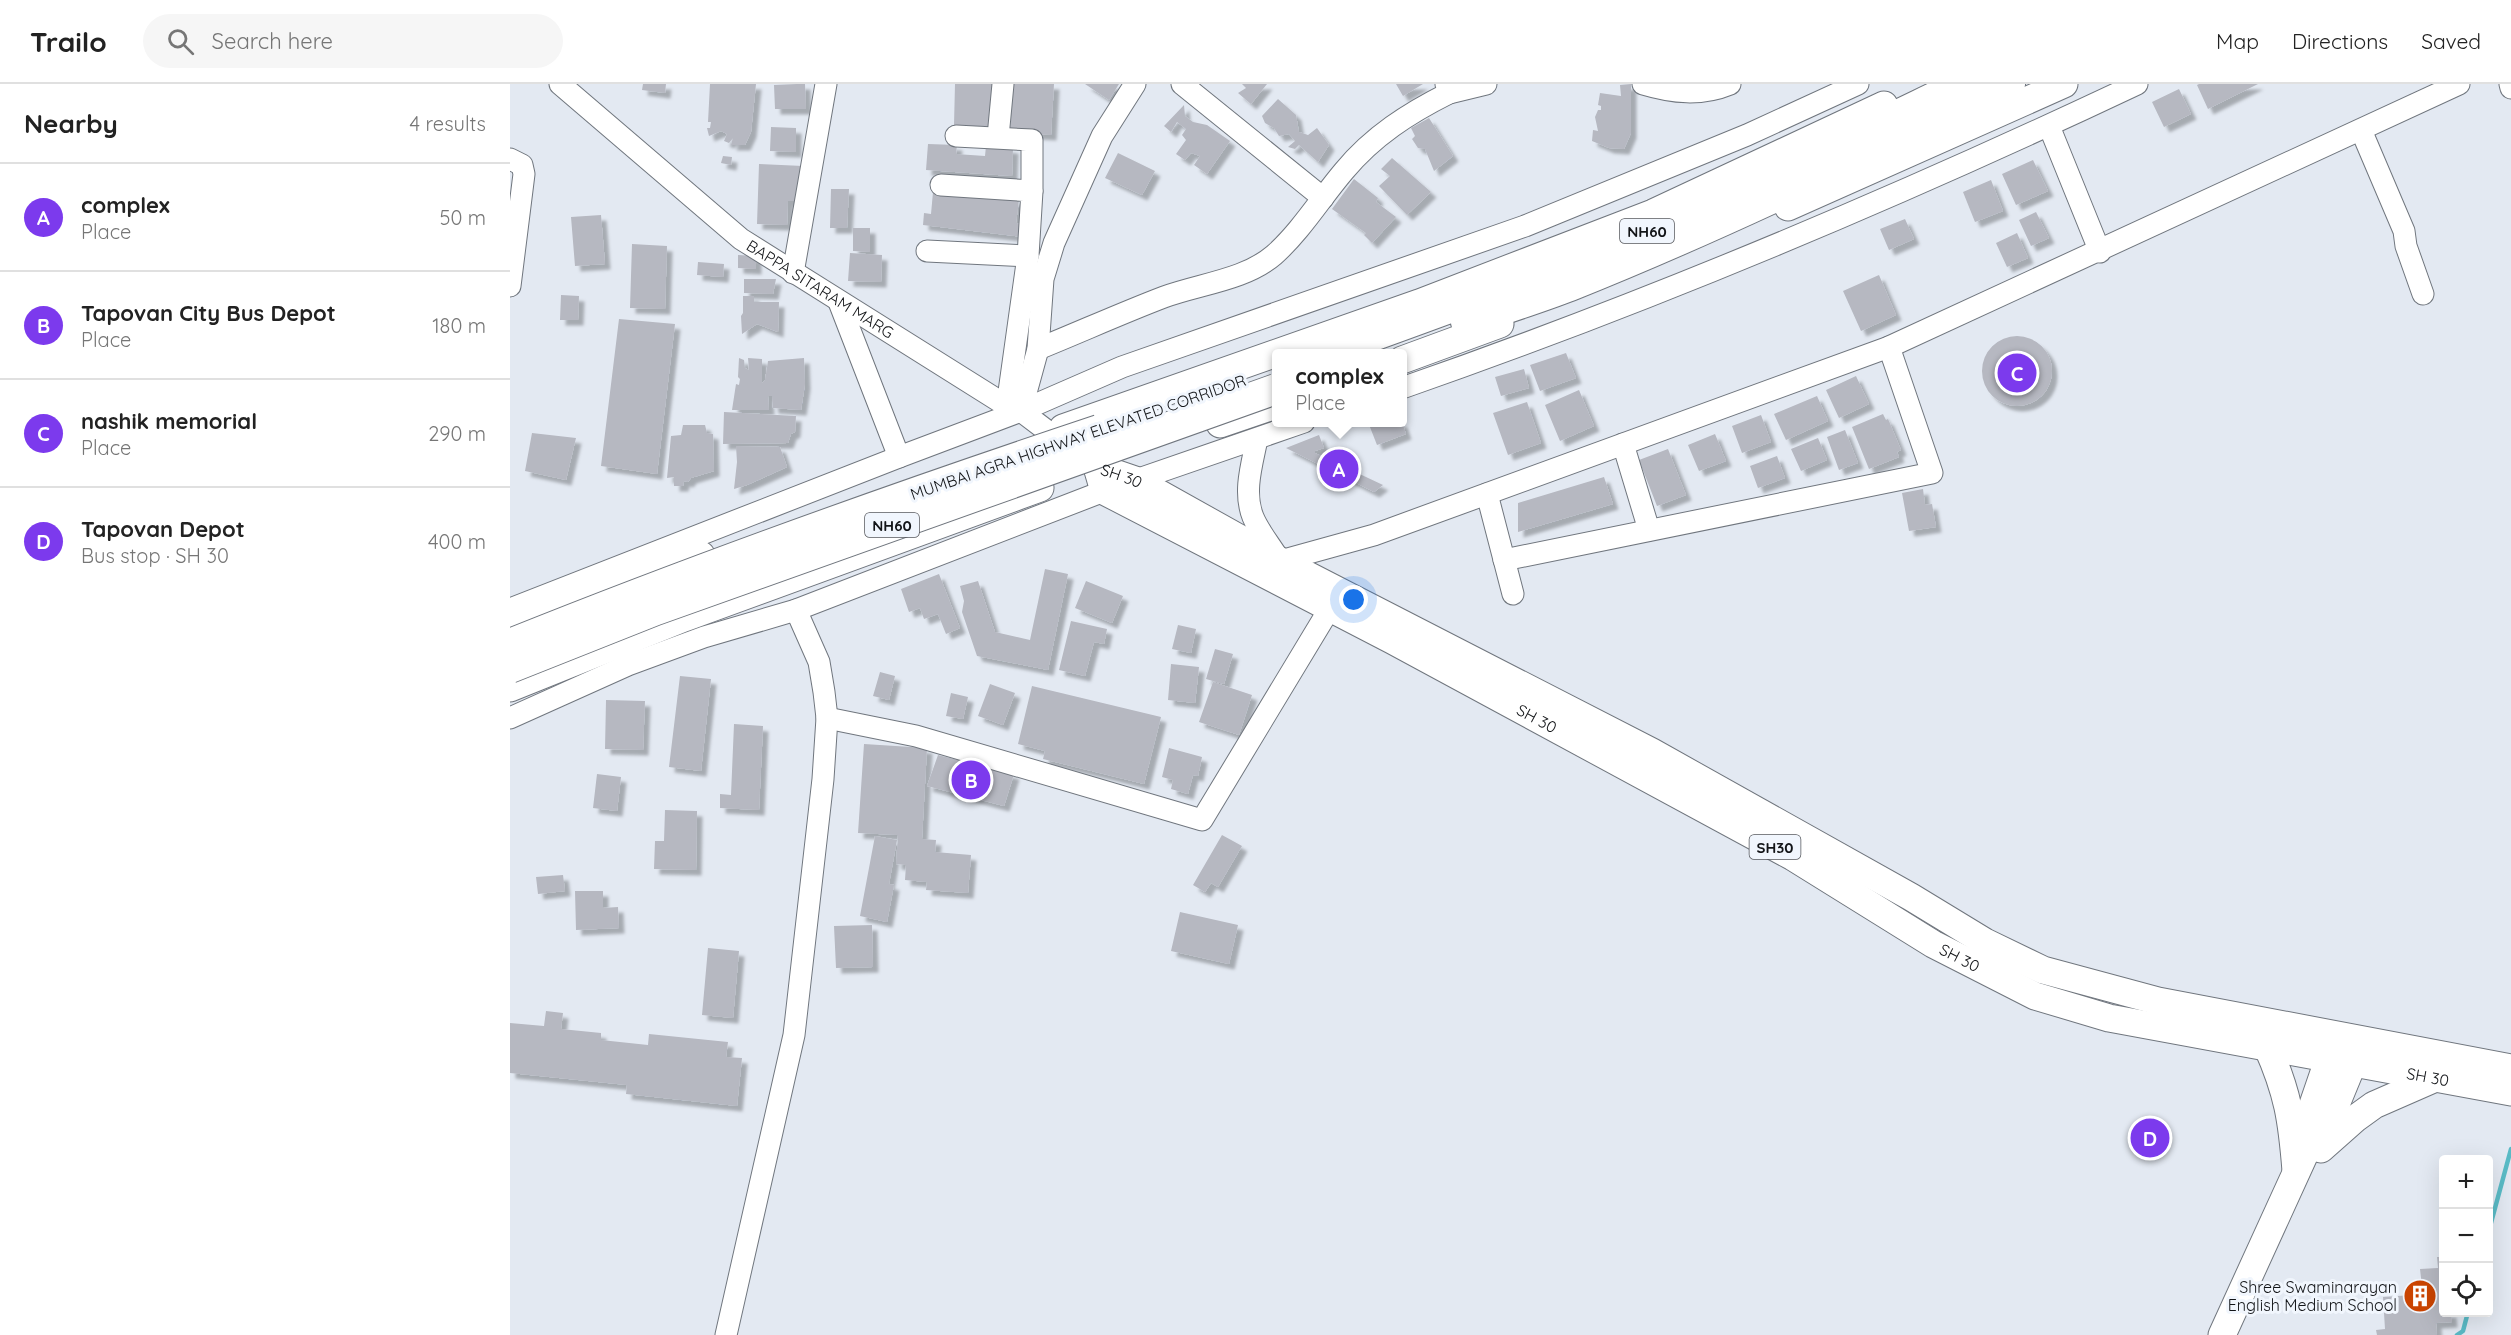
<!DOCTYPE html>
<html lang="en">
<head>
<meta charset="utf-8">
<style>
  body { margin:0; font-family:Quicksand,sans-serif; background:#f6f6f6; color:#222 }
  .controls { position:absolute; right:18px; bottom:18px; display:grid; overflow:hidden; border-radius:6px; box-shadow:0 6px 24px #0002 }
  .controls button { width:54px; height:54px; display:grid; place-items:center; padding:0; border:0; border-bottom:2px solid #e0e0e0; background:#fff; color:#222; font:30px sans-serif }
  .you { position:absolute; left:844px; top:516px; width:21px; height:21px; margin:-15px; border:4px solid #fff; border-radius:50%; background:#1a73e8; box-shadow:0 0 0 9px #1a73e833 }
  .badge { display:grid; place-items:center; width:39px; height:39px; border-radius:50%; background:#7c3aed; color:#fff; font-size:20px; font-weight:700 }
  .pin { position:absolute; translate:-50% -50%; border:3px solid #fff; box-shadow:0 2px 6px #0006 }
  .popup { position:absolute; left:762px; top:265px; width:135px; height:78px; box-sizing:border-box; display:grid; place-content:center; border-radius:6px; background:#fff; filter:drop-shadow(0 2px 4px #0005); font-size:20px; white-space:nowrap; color:#767676 }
  .popup b { font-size:22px; color:#222 }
  .popup::after { content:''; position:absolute; left:50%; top:100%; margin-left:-12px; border:12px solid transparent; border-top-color:#fff }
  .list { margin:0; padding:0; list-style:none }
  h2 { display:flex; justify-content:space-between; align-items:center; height:78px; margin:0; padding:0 24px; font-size:26px }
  h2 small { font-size:20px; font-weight:400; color:#767676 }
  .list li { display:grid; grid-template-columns:39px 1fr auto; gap:18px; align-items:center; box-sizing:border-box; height:108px; padding:0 24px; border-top:2px solid #e0e0e0 }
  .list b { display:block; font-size:22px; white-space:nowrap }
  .list p { margin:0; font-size:20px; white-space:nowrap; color:#767676 }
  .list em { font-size:20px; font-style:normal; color:#767676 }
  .icon { flex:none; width:33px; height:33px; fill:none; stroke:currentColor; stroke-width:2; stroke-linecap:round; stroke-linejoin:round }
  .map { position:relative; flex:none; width:2001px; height:1251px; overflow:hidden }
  header { display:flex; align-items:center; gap:36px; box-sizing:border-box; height:84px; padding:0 30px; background:#fff; border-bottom:2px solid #e0e0e0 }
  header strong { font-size:28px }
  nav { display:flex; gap:33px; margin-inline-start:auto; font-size:21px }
  .search { width:420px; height:54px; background:#f6f6f6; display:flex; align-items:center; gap:15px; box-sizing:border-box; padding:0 21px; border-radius:33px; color:#767676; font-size:22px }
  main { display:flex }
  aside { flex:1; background:#fff }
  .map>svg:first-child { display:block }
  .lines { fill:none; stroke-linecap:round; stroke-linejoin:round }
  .stream { stroke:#5abbc6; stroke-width:4.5 }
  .building { fill:#b6b8c1; filter:url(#shadow) }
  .minor-casing { stroke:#70767e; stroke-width:23 }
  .major-casing { stroke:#70767e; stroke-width:29 }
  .highway-casing { stroke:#70767e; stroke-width:32 }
  .minor { stroke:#fff; stroke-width:21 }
  .major { stroke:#fff; stroke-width:27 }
  .highway { stroke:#fff; stroke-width:30 }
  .highway-bridge-casing { stroke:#70767e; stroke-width:32; stroke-linecap:butt }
  .highway-bridge { stroke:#fff; stroke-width:30 }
  .labels { text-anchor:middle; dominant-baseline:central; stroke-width:6; stroke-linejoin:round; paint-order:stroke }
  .shield { fill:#f1f6fd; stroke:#56585d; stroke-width:1.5 }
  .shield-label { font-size:15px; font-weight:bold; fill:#131518 }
  .street-label { font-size:16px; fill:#131518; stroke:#f1f6fd }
  .poi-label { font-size:16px; fill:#131518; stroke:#f1f6fd; text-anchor:end }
</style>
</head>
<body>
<header>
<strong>Trailo</strong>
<div class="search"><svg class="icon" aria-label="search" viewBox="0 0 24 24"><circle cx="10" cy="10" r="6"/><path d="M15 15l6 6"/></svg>Search here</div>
<nav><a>Map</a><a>Directions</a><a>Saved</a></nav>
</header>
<main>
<aside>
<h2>Nearby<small>4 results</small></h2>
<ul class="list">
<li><span class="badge">A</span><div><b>complex</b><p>Place</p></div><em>50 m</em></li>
<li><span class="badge">B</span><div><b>Tapovan City Bus Depot</b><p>Place</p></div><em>180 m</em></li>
<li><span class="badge">C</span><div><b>nashik memorial</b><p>Place</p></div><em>290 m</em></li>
<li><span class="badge">D</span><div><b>Tapovan Depot</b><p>Bus stop · SH 30</p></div><em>400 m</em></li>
</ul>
</aside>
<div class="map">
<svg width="2001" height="1251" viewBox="0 0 2001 1251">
  <defs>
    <filter id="shadow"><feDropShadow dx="5.5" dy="5.5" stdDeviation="1.5" flood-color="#0004"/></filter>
  </defs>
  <rect width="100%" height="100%" fill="#e3e9f2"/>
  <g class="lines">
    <!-- stream -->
    <path class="stream" d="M1978 1150 2001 1065
      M1947 1251 1953 1247 1958 1228"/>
  </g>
  <!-- building -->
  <path class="building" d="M133 0H156L155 9 132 6Z
    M200 0H246L241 48 235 61H221L223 54 219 59 214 57 217 50 211 47 199 52 197 44H200L201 38H198Z
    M287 0H295L296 25H265L264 1Z
    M445 0H487L485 43 444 41Z
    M503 0H544L541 51 525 50V46L500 44Z
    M575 0H609L599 16Z
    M732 0H757L741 20 728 9 736 4Z
    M886 0H913L893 12Z
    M1121 0V49L1114 65 1099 64 1082 57 1083 46 1088 47 1085 33 1088 26H1091V22L1088 21 1090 9 1111 12 1110 1Z
    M1689 0H1748L1698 25 1687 1Z
    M1669 5 1681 30 1654 43 1642 18Z
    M768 15 786 31 789 48 798 51 807 44 819 61 808 78 789 61 785 65 778 63 785 57 779 50 769 52 764 44 755 39 752 32Z
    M674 21 675 32 683 38 697 41 720 57 697 90 684 81 690 72 681 69 675 76 666 70 676 56 672 51 676 45 667 38 661 48 654 42Z
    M919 34 943 72 924 87 915 65 908 64 902 55 905 52 901 44Z
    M261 43 286 44V68L260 67Z
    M418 60 447 61 446 70 475 72 476 62 503 64 502 92 416 86Z
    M608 69 645 87 632 111 595 94Z
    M213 72 222 73 221 81 211 79Z
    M882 74 921 108 897 131 869 102 880 92 871 85Z
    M1523 76 1538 107 1506 121 1492 90Z
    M249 80 293 82 291 117H278L277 141 247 140Z
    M844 95 868 114 866 118 886 133 862 159 854 151 856 149 822 125Z
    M1481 96 1493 127 1465 138 1453 108Z
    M321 105H339L337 144H320Z
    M423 108 509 116 506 139 515 140 514 153 413 141 414 129 421 130Z
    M1526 128 1539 154 1521 162 1509 136Z
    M91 131 95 180 65 182 61 133Z
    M1395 135 1404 155 1379 166 1370 145Z
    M343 144H360V168L343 167Z
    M1507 149 1518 174 1497 183 1486 159Z
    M122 160 157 162 155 225 120 224Z
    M340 169 372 171 371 198 338 197Z
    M228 171 246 172V185L228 184Z
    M188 178 214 180 213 193 187 191Z
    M1369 191 1386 231 1351 247 1333 207Z
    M234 195H266L263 210 234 209Z
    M51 211 69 212 68 236H50Z
    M233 212H244V218H269L268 248 247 240 232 250 231 232 233 229Z
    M109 235 165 240 147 390 91 382Z
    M1472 287a35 35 0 1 1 70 0a35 35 0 1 1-70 0Z
    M1056 269 1066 294 1030 307 1020 281Z
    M229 274 234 276 235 284 239 286 238 274 252 275V299L255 296 258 277 294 274 295 300 291 326 263 324 262 312H258L259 326H222L226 300 229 301 230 295 228 293Z
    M1014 285 1019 304 991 312 985 293Z
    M1346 292 1359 320 1329 334 1316 306Z
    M1069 306 1084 342 1050 357 1035 321Z
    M1307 312 1318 337 1276 356 1264 330Z
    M1017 318 1031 359 998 371 983 329Z
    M214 328 286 332 285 348 281 350 278 359 213 360Z
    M1373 330 1376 336 1378 335 1391 366 1387 368 1389 373 1359 385 1342 343Z
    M1251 331 1261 358 1232 369 1222 342Z
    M858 338H892L896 350 867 361Z
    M173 341H195L197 349 203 350 204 387 181 394 178 398 174 397 173 402H164V393L157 394 161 352 171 351Z
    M1335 346 1348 379 1329 386 1317 353Z
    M22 349 66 354 56 396 15 387Z
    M1205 350 1216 377 1189 387 1178 361Z
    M809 351 814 364 805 367V369L873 401 864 408 776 364Z
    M1308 354 1317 376 1291 387 1281 365Z
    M226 362 270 363 277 383 237 401 224 405 227 378Z
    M1158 365 1176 411 1147 422 1129 376Z
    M1267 372 1275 394 1248 404 1240 382Z
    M1094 393 1103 420 1008 448V419Z
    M1413 405 1415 421 1422 420 1426 443 1399 447 1392 409Z
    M535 485 558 490 538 586 467 572 452 528 454 517 450 502 468 497 485 548 520 556Z
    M429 490 450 544 436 550 428 530 414 535 410 524 399 528 391 505Z
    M576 497 613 512 602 539 565 524Z
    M561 537 597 545 594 560 584 558 575 592 549 586Z
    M668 541 686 545 681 569 662 565Z
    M705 565 723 570 714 600 696 595Z
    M661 580 689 583 685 619 658 616Z
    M370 588 385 592 379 616 363 612Z
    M170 592 201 595 191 687 159 683Z
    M703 598 742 611 729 651 689 638Z
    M480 600 505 609 493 641 468 632Z
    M522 602 651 633 634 700 533 675 535 667 508 660Z
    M441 609 458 613 453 635 436 632Z
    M96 616 135 617 133 666 95 665Z
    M224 640 253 642 249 726 210 724V710L221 711Z
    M354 660 417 664 412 755 426 756 425 768 461 771 458 809 416 806 417 798 395 796 396 781 386 780 388 751 348 749Z
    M659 664 692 673 688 692 683 691 678 710 661 705 663 696 652 693Z
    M428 671 504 690 494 722 417 702Z
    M87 690 111 693 107 727 83 724Z
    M155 726 187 727 186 786 144 785 145 757H154Z
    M712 751 732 762 708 803 701 799 695 808 683 801Z
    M365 752 387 756 379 800 384 801 377 838 350 832Z
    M53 791 55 807 28 810 26 793Z
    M65 807H93V824L108 823 109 844 66 846Z
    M670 828 728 841 719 880 661 867Z
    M362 841 363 883 326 884 324 842Z
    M198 864 229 867 223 934 192 931Z
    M36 927 53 929 51 945 91 949V956L138 961 139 950 218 958 216 973 232 974 227 1022 116 1010 117 1001 0 989V939L34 942Z
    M1927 1173H1934V1228H1941L1942 1238 1926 1239 1927 1251H1867L1866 1246 1875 1245 1873 1213 1902 1211 1901 1203H1912L1910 1185 1928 1184Z"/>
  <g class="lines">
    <defs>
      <g id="minor">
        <path id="s1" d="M50 0 231 155 497 322 511 327 561 365"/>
        <path d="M672 0 813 114"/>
        <path d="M936 0 939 9 976 0"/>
        <path d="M1133 0C1163 9 1191 12 1220 0"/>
        <path d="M2000 0 2001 4"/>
        <path d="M1539 42 1590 168"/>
        <path d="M1851 46 1894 147 1896 162 1913 210"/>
        <path d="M446 52 522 56V107"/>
        <path d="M488 53 493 0"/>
        <path d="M0 75 12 81 14 90 0 202"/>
        <path d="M431 101 522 107 518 172 497 322"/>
        <path d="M417 167 518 172"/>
        <path d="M283 189 316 0"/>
        <path d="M329 218 389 373"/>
        <path d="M528 265C570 248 612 229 654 213 689 200 735 196 764 171 791 147 811 114 834 87 863 52 899 29 939 9"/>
        <path d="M892 304C1142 217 1388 113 1627 0"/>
        <path d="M511 327 528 265 533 195 544 159 592 52 625 0"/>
        <path d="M747 355C742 380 733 408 743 433 749 448 762 463 770 477"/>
        <path d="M1113 360 1139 446"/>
        <path d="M977 410 1003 510"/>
        <path d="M994 476 1422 389 1379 263"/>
        <path d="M770 477 864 451 1379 263 1949 0"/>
        <path d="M0 525 389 373 511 327 612 283 1015 142 1237 51 1348 0"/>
        <path d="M0 634 118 581 194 553 286 526 594 407 794 338"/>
        <path d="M317 634 406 652 692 736 820 524"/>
        <path d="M216 1251 284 951 313 695 317 634 314 608 309 578 286 526"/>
      </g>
      <g id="major">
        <path d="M1278 123 1554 0"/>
        <path d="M892 276 990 240"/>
        <path d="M710 340 766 321"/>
        <path d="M553 344 909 219 1143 129 1374 21"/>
        <path id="s2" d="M587 383 594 407 882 556 1283 773 1423 860 1525 912 1599 934 2001 1008"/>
        <path id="s3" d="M587 383 625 396 770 477 1142 668 1401 813 1475 858 1533 886 1648 917 2001 984"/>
        <path d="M0 543 57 518 191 471"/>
        <path d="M0 604 174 534 530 404"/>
        <path d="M1757 962C1778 1009 1782 1036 1786 1087"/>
        <path d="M1797 1065 1795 1044 1819 974 1832 962"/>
        <path d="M1811 1065 1846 1034 1864 1021 1928 993"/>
        <path d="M1712 1251 1797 1065 1813 1052 1843 979V960"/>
      </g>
      <path id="highway" d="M956 238C991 226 1026 215 1060 202 1210 142 1355 71 1500 0
        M813 270C924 230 1035 190 1144 144 1248 99 1350 49 1452 0"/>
    </defs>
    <!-- minor casing -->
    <use href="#minor" class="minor-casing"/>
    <!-- major casing -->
    <use href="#major" class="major-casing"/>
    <!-- highway casing -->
    <use href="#highway" class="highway-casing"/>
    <!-- minor -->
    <use href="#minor" class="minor"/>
    <!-- major -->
    <use href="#major" class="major"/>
    <!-- highway -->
    <use href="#highway" class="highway"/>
    <defs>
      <path id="highway-bridge" d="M0 560C194 482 391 412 589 346
        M0 584 146 526 766 305"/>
    </defs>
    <!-- highway-bridge casing -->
    <use href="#highway-bridge" class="highway-bridge-casing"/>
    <!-- highway-bridge -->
    <use href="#highway-bridge" class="highway-bridge"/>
  </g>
  <!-- icons -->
  <defs>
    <symbol id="building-disc" viewBox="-11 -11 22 22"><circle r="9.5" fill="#ca4401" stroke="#f1f6fd"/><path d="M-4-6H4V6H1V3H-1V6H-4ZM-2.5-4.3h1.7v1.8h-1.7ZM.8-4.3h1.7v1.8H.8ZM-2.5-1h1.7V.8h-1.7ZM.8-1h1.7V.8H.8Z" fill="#fff"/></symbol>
  </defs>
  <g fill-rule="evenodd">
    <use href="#building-disc" x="1891" y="1193" width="38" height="38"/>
  </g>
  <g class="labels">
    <!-- shield labels -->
    <g class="shield">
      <rect x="1110" y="135" width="54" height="24" rx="4.5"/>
      <rect x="355" y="429" width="54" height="24" rx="4.5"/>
      <rect x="1239.5" y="751" width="51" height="24" rx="4.5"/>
    </g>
    <g class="shield-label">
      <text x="1137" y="147">NH60</text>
      <text x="382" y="441">NH60</text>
      <text x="1265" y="763">SH30</text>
    </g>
    <!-- street labels -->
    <g class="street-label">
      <text stroke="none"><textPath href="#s1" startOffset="332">BAPPA SITARAM MARG</textPath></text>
      <text transform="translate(568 353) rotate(-19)">MUMBAI AGRA HIGHWAY ELEVATED CORRIDOR</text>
      <text stroke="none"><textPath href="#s3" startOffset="26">SH 30</textPath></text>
      <text stroke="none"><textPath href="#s2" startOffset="514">SH 30</textPath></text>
      <text stroke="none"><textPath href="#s2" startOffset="1000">SH 30</textPath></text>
      <text stroke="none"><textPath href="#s2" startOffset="1486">SH 30</textPath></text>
    </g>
    <!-- poi labels -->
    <g class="poi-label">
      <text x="1887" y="1203">Shree Swaminarayan<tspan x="1887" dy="18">English Medium School</tspan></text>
    </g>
  </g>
</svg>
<div class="controls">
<button>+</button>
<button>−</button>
<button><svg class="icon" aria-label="locate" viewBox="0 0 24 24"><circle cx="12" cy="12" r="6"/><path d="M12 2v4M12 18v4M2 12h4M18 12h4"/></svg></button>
</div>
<div class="you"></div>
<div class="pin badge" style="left:829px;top:385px">A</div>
<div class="popup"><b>complex</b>Place</div>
<div class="pin badge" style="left:461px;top:696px">B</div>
<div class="pin badge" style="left:1507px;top:289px">C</div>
<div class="pin badge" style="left:1640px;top:1054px">D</div>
</div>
</main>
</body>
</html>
